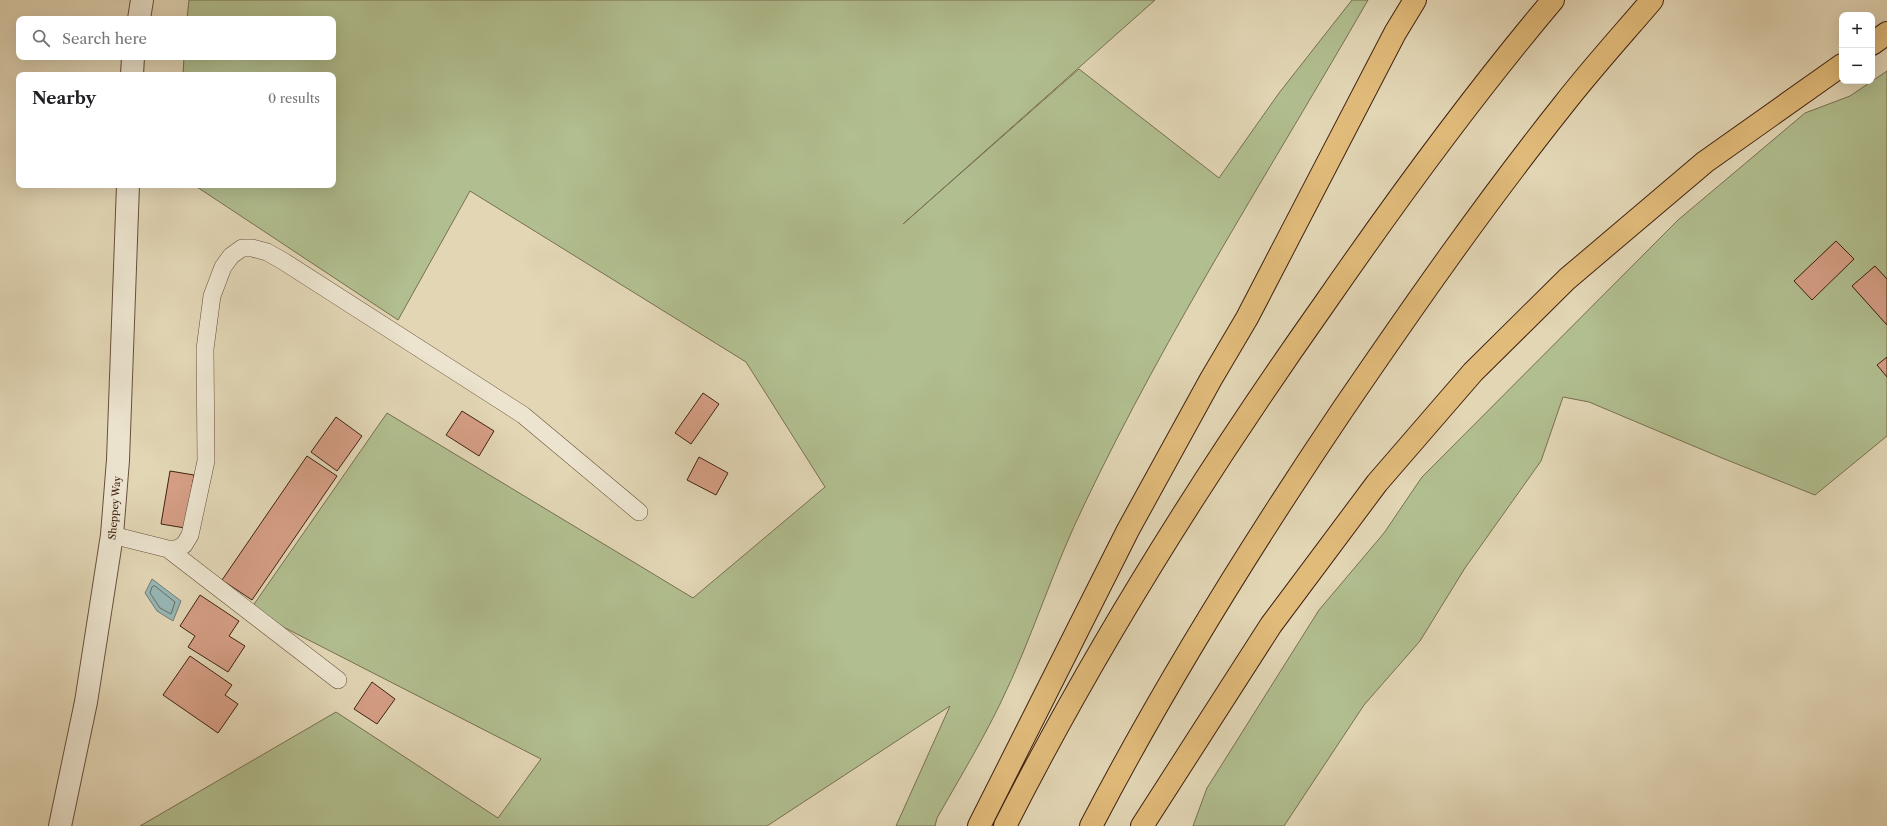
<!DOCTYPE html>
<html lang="en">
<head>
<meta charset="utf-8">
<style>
  body { margin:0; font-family:"Libre Caslon Text",serif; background:#f6f6f6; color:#202124 }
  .controls { position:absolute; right:12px; top:12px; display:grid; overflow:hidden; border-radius:8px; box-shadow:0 4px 16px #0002 }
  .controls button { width:36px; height:36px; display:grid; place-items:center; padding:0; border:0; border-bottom:1px solid #e0e0e0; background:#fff; color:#202124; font:20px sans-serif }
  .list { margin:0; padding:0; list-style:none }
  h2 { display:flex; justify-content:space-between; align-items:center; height:52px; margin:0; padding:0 16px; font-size:17px }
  h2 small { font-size:13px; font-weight:400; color:#757577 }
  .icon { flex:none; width:22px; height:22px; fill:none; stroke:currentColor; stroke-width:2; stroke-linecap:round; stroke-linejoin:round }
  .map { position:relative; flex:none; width:1887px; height:826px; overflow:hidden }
  .search { position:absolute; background:#fff; box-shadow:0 4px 16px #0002; left:16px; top:16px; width:320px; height:44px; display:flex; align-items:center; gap:10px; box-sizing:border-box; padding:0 14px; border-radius:8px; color:#757577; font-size:15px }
  .panel { position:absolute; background:#fff; box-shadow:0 4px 16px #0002; left:16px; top:72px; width:320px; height:116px; border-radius:8px }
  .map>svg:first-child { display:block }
  .green { fill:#b1be8f; stroke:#787050; fill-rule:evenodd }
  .water { fill:#97b7b6; stroke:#747b74 }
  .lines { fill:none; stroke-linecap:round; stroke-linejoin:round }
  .shore { stroke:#6c6c64; stroke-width:1 }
  .building { fill:#d59e85; stroke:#402211 }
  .service-casing { stroke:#684f3a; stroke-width:18 }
  .tertiary-casing { stroke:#684f3a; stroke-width:24 }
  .trunk-casing { stroke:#402211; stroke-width:24 }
  .service { stroke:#ece4cf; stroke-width:17 }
  .tertiary { stroke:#ece4cf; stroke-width:22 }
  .trunk { stroke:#e1bb7a; stroke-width:22 }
  .labels { text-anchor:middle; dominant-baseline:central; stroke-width:4; stroke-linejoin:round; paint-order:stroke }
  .street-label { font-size:10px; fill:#402211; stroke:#ece4cf }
</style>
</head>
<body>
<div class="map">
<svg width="1887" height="826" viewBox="0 0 1887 826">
  <rect width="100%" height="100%" fill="#e2d6b5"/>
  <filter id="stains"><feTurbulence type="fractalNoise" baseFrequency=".005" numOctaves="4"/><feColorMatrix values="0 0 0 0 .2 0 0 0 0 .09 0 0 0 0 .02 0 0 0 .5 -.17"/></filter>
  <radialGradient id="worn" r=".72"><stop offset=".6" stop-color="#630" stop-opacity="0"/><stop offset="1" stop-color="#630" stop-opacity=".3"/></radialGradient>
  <!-- green -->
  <path class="green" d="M189 0H1155L903 224 1079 69 1219 178 1279 93 1352 0H1368C1272 167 1168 329 1085 503 1053 568 1032 639 1000 704 981 743 958 781 937 818L935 826H896L950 706 767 826H140L336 712 498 818 541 759 250 610 387 413 693 598 825 487 746 362 470 191 398 320 194 185H333V75H183L184 57H333V19H187Z
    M1887 71V279L1875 266 1852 286 1887 325V436L1815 495 1722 458 1589 402 1563 397 1541 461 1465 568 1420 641 1364 705 1284 826H1193L1207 788 1319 610 1384 533 1422 477 1678 220 1805 113 1850 96ZM1836 241 1854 259 1812 299 1794 281Z"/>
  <!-- water -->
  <path class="water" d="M152 579 181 601 173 621 157 611 145 593Z"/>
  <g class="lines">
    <!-- shore -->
    <path class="shore" d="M155 586 175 602 171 614 160 608 150 593 152 587Z"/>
  </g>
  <!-- building -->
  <path class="building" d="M1836 241 1854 259 1812 300 1794 281Z
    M1875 266 1887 279V325L1852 286Z
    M1887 357V377L1877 365Z
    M703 393 719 404 691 444 675 433Z
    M462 411 494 431 479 456 446 435Z
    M336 417 362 436 337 471 311 452Z
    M307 456 337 476 252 600 222 580Z
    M699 457 728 473 716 495 687 480Z
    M170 471 194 475 185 528 161 524Z
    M200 595 239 621 229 636 245 646 228 672 188 647 195 636 180 626Z
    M190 656 232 685 225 695 238 704 218 733 163 695Z
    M372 682 395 699 377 724 354 709Z"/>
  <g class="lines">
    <defs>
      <path id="service" d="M112 535 168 549H176L184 545 190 535 206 461 205 349 212 296 223 267 231 256 242 248H252L267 252 283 261 523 415 639 512
        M168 549 338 680"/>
      <g id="tertiary">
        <path d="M139 19 142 0"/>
        <path d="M132 75 133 57"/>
        <path id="s1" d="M60 826 86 702 112 535 118 460 128 185"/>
      </g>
      <path id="trunk" d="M1872 44 1887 33
        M979 826 1128 530 1211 379 1247 318 1395 33 1415 0
        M1005 826C1097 644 1207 470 1325 303 1397 199 1471 97 1553 0
        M1091 826C1166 682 1252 544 1343 409 1414 305 1486 202 1564 104 1592 68 1623 34 1652 0
        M1142 826 1271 625 1377 483 1473 372 1567 279 1705 162 1842 65"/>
    </defs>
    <!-- service casing -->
    <use href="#service" class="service-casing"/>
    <!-- tertiary casing -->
    <use href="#tertiary" class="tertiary-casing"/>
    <!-- trunk casing -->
    <use href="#trunk" class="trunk-casing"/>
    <!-- service -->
    <use href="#service" class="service"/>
    <!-- tertiary -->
    <use href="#tertiary" class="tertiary"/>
    <!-- trunk -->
    <use href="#trunk" class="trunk"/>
  </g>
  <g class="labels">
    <!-- street labels -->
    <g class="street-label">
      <text stroke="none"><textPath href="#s1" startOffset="323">Sheppey Way</textPath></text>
    </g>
  </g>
  <rect width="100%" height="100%" filter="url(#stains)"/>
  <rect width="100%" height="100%" fill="url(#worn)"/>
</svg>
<div class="controls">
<button>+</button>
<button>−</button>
</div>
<div class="search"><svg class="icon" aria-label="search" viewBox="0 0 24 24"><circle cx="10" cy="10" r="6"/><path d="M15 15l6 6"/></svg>Search here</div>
<section class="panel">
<h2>Nearby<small>0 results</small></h2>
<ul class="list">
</ul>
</section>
</div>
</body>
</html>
